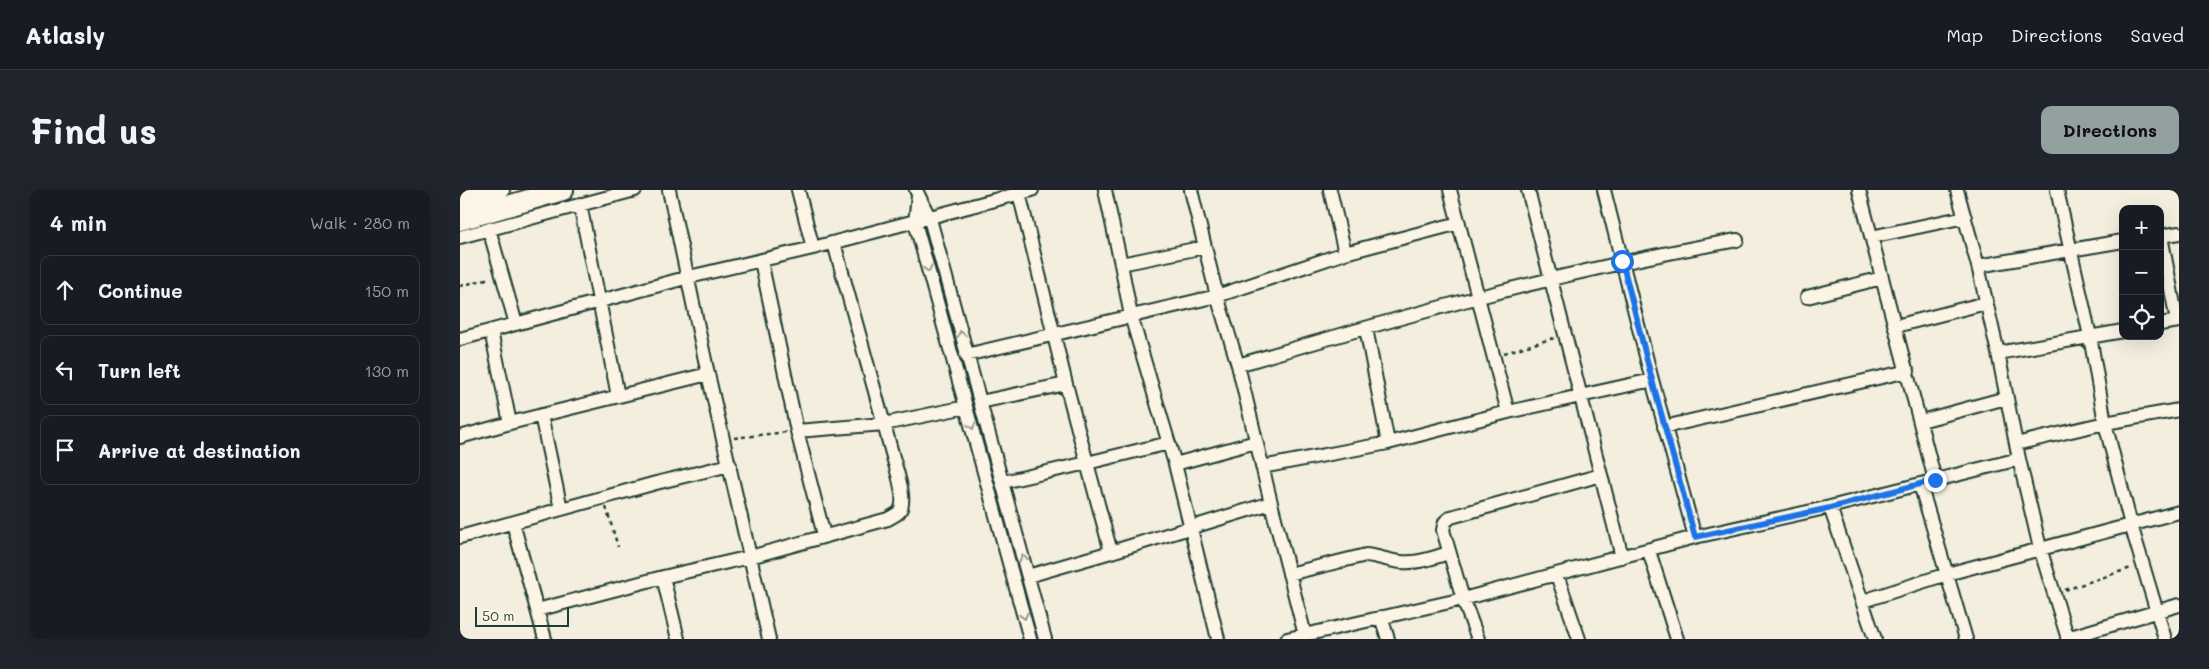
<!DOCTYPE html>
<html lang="en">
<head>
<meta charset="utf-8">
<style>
  body { margin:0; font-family:Mali,sans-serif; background:#20242c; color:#f1f3f6 }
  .controls { position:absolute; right:15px; top:15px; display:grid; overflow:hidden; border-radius:10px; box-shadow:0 5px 20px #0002 }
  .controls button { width:45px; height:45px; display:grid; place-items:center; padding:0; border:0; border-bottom:1px solid #363941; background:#171b24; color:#f1f3f6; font:25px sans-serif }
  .scale { position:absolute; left:15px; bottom:12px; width:94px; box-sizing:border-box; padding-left:5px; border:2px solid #1f3d34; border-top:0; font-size:14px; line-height:18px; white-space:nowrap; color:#1f3d34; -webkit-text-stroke:4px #fcf5e5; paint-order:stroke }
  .stop { position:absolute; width:15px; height:15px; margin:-11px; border:4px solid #1a73e8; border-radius:50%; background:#fff }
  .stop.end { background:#1a73e8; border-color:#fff; box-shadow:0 1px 5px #0008 }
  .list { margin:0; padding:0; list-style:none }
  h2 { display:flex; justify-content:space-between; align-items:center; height:65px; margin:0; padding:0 20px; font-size:21px }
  h2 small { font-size:16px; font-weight:400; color:#9ea1a6 }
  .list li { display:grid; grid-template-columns:32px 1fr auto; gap:15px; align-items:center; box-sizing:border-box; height:70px; margin:0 10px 10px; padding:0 10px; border:1px solid #363941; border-radius:10px }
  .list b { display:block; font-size:19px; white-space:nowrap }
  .list em { font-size:16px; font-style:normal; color:#9ea1a6 }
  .icon { flex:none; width:28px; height:28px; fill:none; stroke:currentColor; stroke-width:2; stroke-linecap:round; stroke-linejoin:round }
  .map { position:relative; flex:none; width:1719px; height:449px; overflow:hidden; border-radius:10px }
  header { display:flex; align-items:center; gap:30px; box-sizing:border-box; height:70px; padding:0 25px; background:#171b24; border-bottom:1px solid #363941 }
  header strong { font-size:24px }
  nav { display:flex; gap:28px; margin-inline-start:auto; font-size:18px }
  .intro { display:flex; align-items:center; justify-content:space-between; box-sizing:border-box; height:120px; padding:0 30px }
  h1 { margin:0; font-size:35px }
  .button { padding:12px 22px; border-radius:10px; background:#92a19f; color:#111; font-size:18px; font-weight:700 }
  main { display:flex; gap:30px; padding:0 30px }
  aside { flex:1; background:#171b24; border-radius:10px; box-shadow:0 5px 20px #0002 }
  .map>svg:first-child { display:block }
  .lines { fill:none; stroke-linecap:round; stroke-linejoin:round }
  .minor-casing { stroke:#1f3d34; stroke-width:16 }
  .trunk-casing { stroke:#1f3d34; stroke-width:24 }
  .path { stroke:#1f3d34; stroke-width:2.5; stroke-dasharray:4 4; stroke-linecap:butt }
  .minor { stroke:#fcf5e5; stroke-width:12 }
  .trunk { stroke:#fcf5e5; stroke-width:20 }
  .oneway { stroke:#8e998c }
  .route { stroke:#1a73e8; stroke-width:6 }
</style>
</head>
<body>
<header>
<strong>Atlasly</strong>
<nav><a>Map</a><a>Directions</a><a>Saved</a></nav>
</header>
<div class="intro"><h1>Find us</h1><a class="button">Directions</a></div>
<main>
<aside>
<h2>4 min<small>Walk · 280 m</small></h2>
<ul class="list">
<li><svg class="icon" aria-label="ahead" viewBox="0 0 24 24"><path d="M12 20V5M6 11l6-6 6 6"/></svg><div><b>Continue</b></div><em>150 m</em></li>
<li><svg class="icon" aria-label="left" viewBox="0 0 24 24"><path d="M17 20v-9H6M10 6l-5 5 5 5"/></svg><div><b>Turn left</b></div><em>130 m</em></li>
<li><svg class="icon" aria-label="arrive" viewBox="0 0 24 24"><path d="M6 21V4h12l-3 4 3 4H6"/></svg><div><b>Arrive at destination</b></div></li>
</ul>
</aside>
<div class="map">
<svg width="1719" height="449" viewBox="0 0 1719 449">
  <rect width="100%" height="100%" fill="#f3eede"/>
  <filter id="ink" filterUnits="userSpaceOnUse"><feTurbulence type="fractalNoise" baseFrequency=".02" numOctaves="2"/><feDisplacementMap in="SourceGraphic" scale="10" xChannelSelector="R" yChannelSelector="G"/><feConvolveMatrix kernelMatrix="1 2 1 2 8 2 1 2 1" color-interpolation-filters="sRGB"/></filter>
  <g filter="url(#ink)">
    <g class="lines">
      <defs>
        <path id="minor" d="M209 0 248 184 309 449
          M338 0 353 58
          M456 0 470 29 585 449
          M645 0 661 74 745 57
          M731 0 757 106 778 175 811 313 845 445
          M990 0 1048 222 1192 190
          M1068 0 1162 367
          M1144 0 1192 190 1235 347
          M1399 0 1475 290
          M1497 0 1518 76
          M1597 0 1630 146 1645 233 1671 335 1705 449
          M458 6 455 32 570 449
          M120 14 158 206
          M29 39 56 134
          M1700 46 1719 43
          M1701 46 1717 131
          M0 47 175 0
          M1411 47 1505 27
          M885 63 999 33
          M301 71 337 241 364 345
          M661 74 671 126 715 274 758 449
          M1347 107 1422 88
          M1700 134 1719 131
          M1436 136 1526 113
          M906 138 928 253
          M31 141 50 233 248 184
          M0 149 229 87 353 58 572 0
          M1538 163 1663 141
          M506 165 757 106 885 63 870 0
          M778 175C942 126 1108 80 1277 50
          M606 194 627 273 709 253
          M520 212 606 194 559 3
          M81 225 101 319
          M1461 231 1546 208
          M1204 237 1448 181
          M337 241 424 234 506 217
          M0 247 50 233
          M1556 254 1645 233 1719 220
          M715 274 796 252
          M802 277 928 253 1048 222
          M543 292 627 273 651 362 811 313
          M1460 294 1506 449
          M1370 317 1415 449
          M53 333 85 449
          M0 347 196 293 270 275
          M1189 361 1217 449
          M829 384 906 365C918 366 929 371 941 372 958 374 974 367 989 363
          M1097 385 1119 449
          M568 386 651 362
          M1403 411 1487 384 1719 322
          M77 420 203 387
          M921 427 928 449
          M1607 448 1719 415
          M218 449 203 387 290 367 428 329C431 327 436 325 439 322 448 311 436 279 433 267L374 53
          M827 449 1003 409 983 340 985 332 991 327 1141 285
          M1018 449 1003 409 1235 347 1370 317 1559 269
          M1608 449 1580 358 1559 269 1538 163 1518 76 1663 51"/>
        <path id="trunk" d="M0 11 39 0
          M0 30 103 0"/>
      </defs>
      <!-- minor casing -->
      <use href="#minor" class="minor-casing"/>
      <!-- trunk casing -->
      <use href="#trunk" class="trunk-casing"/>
      <!-- path -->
      <path class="path" d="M0 96 30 88
        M1044 163 1094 148
        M274 248 326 242
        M146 317 158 357
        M1605 400 1671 378"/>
      <!-- minor -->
      <use href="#minor" class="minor"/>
      <!-- trunk -->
      <use href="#trunk" class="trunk"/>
    </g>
    <!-- one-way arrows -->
    <defs><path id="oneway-chevron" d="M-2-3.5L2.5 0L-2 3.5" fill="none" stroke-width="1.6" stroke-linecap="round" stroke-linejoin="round" transform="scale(1.25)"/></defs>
    <g class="oneway">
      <use href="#oneway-chevron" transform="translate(468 79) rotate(74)"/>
      <use href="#oneway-chevron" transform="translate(501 144) rotate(-103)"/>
      <use href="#oneway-chevron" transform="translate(512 236) rotate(74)"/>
      <use href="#oneway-chevron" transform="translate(563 368) rotate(-105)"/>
      <use href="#oneway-chevron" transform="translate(564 426) rotate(75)"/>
    </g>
  </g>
  <g class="lines" filter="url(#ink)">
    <!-- route -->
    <path class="route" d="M1162 71 1192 190 1235 347 1370 318 1475 290"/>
  </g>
</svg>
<div class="controls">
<button>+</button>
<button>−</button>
<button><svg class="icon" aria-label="locate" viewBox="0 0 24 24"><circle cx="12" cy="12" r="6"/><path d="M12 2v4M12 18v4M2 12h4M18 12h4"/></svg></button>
</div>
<div class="scale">50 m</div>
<div class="stop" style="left:1162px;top:71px"></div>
<div class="stop end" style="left:1475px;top:290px"></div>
</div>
</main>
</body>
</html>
